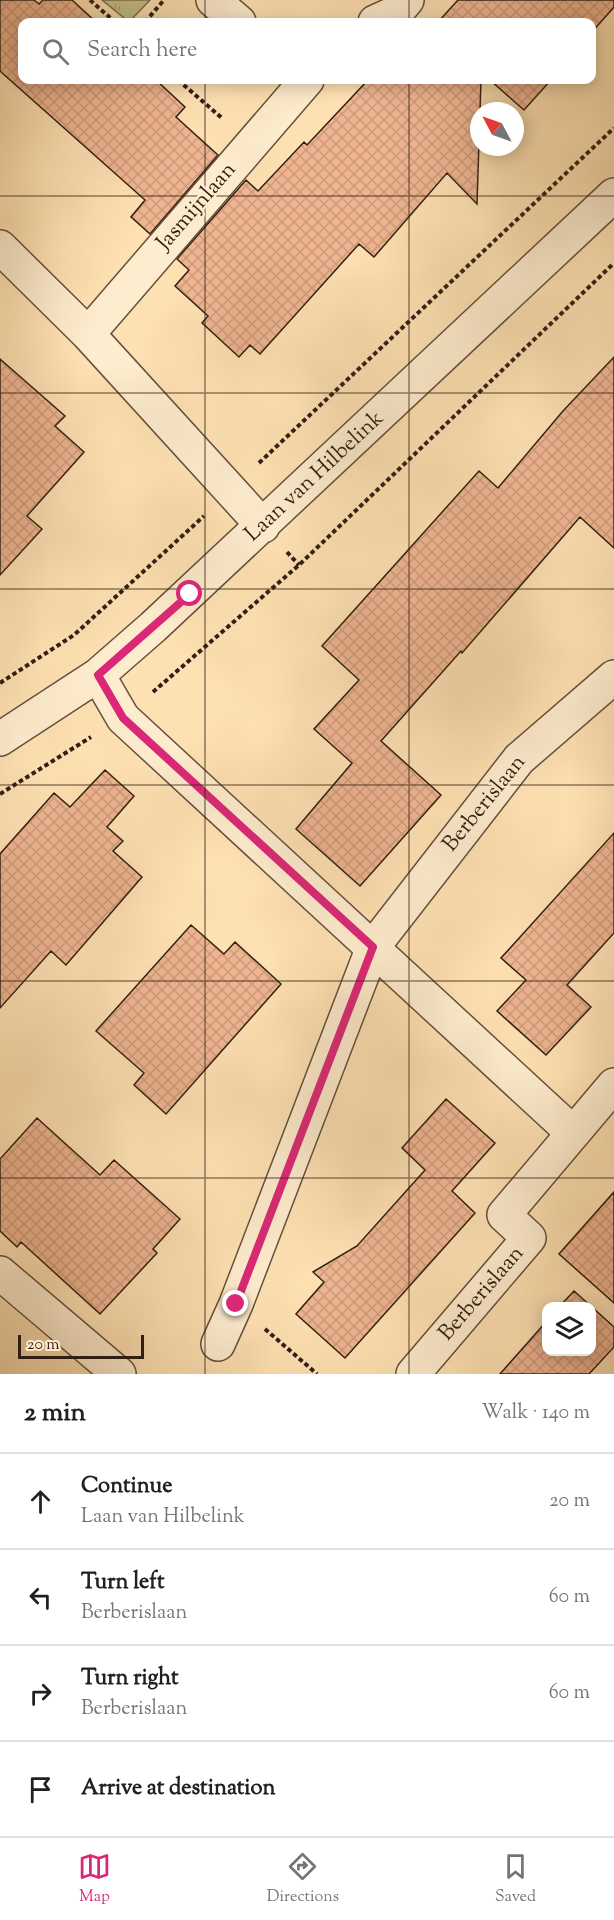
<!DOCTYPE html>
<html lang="en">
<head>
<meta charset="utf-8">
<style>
  body { margin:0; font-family:"Sorts Mill Goudy",serif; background:#f6f6f6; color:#202124 }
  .controls { position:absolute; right:18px; bottom:18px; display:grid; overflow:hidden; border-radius:12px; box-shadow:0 3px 15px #0003 }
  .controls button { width:54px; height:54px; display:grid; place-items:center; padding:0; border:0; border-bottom:2px solid #e0e0e0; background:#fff; color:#202124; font:30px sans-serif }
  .compass { position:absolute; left:470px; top:102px; width:54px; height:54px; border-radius:50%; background:#fff; box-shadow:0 3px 15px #0003; rotate:311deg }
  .scale { position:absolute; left:18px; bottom:15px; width:126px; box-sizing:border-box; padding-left:6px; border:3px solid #311f13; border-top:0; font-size:16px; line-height:21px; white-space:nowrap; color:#311f13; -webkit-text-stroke:4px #feecce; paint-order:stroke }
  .stop { position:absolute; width:18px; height:18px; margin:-14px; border:4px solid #db2777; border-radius:50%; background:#fff }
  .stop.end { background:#db2777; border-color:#fff; box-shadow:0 2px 6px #0008 }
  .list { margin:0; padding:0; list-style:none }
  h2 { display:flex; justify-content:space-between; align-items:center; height:78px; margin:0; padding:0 24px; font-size:26px }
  h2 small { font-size:20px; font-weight:400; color:#757577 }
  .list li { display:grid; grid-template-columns:39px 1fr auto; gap:18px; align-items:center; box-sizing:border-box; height:96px; padding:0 24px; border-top:2px solid #e0e0e0 }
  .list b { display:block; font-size:22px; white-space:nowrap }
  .list p { margin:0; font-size:20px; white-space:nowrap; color:#757577 }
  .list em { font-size:20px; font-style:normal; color:#757577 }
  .icon { flex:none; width:33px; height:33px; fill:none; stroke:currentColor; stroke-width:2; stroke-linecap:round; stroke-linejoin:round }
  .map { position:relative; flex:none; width:614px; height:1374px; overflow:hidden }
  .search { position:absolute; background:#fff; box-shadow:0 3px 15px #0003; left:18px; right:18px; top:18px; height:66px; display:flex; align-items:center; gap:15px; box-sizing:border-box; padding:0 21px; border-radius:12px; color:#757577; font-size:22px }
  .sheet { height:462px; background:#fff }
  nav { display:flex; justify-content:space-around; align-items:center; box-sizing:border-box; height:84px; border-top:2px solid #e0e0e0; background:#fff; font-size:16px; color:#757577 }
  nav a { display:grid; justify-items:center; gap:3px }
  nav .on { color:#db2777 }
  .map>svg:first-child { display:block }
  .park { fill:url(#park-tufts); stroke:#7b704e; stroke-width:1.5 }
  .building { fill:url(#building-cross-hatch); stroke:#311f13; stroke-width:1.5 }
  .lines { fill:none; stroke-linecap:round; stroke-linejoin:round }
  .minor-casing { stroke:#64503b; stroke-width:36 }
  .path { stroke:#311f13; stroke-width:4; stroke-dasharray:4.5 3; stroke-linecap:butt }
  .minor { stroke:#feecce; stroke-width:33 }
  .route { stroke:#db2777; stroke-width:8 }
  .grid { fill:none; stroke:#311f13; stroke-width:1.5; stroke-opacity:0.55 }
  .labels { text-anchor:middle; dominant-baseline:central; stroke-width:5; stroke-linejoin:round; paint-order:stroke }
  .street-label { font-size:22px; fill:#311f13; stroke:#feecce }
</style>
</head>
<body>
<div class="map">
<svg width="614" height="1374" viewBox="0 0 614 1374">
  <defs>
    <pattern id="park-tufts" width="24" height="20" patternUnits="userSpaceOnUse" patternTransform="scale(1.5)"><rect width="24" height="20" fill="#c5c189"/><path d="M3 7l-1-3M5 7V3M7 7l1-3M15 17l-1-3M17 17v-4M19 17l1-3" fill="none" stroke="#aaa575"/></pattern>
    <pattern id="building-cross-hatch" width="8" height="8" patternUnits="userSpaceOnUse" patternTransform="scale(1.5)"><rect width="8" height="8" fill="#efb591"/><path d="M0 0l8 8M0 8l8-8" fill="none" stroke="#cd9b7c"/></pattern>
  </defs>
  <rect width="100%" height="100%" fill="#fee1b3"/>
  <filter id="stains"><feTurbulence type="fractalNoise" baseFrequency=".00333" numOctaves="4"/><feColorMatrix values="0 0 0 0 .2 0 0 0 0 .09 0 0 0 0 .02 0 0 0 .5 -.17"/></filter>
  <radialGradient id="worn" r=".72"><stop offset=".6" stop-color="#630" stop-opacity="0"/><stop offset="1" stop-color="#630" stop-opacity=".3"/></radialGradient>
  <!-- park -->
  <path class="park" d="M102 0H150L129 22Z"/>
  <!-- building -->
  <path class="building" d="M0 0H34L39 4 43 0H72L96 22H22V80H156L185 107 176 117 218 155 150 234 131 217 145 200 0 71Z
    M458 0H614V7L591 33V22H438Z
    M368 80H481L477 204 447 173 374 257 359 244 260 354 250 345 239 357 202 323 208 316 175 286 189 270 177 259 246 180 258 191 304 142 307 145Z
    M490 80H551L524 110Z
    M614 357V548L580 517 462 653 461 651 381 741 441 795 360 886 296 829 352 763 314 729 359 680 322 646 479 471 498 488 563 411Z
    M0 359 65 416 55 426 84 452 27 516 42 529 0 575Z
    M105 770 134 796 107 827 123 841 113 851 142 877 66 965 51 951 0 1008V854L54 793 70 807Z
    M614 833V933L567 985 591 1007 546 1055 497 1011 526 980 501 958Z
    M191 925 224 954 235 942 281 984 166 1114 134 1085 144 1073 96 1031Z
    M446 1099 495 1143 452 1191 475 1213 345 1358 296 1314 324 1282 313 1272 357 1246 425 1170 402 1148Z
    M37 1118 100 1175 114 1160 180 1219 153 1249 157 1253 100 1314 21 1242 17 1247 0 1231V1159Z
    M614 1192V1303L559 1254Z
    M574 1291 614 1327V1347L589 1374H500L546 1322V1352H591V1306H560Z"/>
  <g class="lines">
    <defs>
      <path id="minor" d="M213 0 239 22
        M375 22 397 12 407 0
        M0 247 88 334 263 526
        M88 334 307 80
        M98 675 123 718 573 1133
        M0 739 98 675 153 627 614 195
        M0 1273 119 1374
        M218 1344 236 1304 373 947 519 759 614 677
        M413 1374 529 1238 504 1215 614 1085"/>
    </defs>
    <!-- minor casing -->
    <use href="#minor" class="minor-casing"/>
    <!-- path -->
    <path class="path" d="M90 0 115 22
      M145 22 164 0
      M178 80 223 119
      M259 463 614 128
      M287 552 299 565
      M0 683 74 635 204 516
      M153 692 299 565 614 263
      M0 794 91 737
      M265 1329 317 1374"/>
    <!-- minor -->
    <use href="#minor" class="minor"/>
  </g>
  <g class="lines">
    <!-- route -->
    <path class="route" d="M190 594 98 675 123 718 373 947 236 1304"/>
  </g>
  <!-- grid -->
  <path class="grid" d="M205 0V22M409 0V22M205 80V1374M409 80V1374M0 196H614M0 393H614M0 589H614M0 785H614M0 981H614M0 1178H614"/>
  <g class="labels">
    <!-- street labels -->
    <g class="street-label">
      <text transform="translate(197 207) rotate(-49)">Jasmijnlaan</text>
      <text transform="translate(315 477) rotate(-43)">Laan van Hilbelink</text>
      <text transform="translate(485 804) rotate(-51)">Berberislaan</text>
      <text transform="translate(482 1294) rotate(-49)">Berberislaan</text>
    </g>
  </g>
  <rect width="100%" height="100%" filter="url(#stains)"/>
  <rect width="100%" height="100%" fill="url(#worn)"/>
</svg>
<div class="controls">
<button><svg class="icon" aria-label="layers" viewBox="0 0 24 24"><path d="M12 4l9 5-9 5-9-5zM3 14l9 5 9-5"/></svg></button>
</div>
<svg class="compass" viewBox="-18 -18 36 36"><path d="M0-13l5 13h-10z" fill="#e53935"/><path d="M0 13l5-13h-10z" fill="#757577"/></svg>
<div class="scale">20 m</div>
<div class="stop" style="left:190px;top:594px"></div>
<div class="stop end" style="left:236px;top:1304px"></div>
<div class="search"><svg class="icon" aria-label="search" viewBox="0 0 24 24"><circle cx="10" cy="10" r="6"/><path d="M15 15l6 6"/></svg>Search here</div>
</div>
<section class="sheet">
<h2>2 min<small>Walk · 140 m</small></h2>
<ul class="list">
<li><svg class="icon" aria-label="ahead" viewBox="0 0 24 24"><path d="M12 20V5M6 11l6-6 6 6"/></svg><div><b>Continue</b><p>Laan van Hilbelink</p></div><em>20 m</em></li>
<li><svg class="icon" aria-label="left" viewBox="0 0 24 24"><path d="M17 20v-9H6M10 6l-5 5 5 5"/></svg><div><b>Turn left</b><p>Berberislaan</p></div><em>60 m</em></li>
<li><svg class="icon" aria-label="right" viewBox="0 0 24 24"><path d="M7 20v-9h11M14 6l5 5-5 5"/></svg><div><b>Turn right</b><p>Berberislaan</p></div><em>60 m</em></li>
<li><svg class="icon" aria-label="arrive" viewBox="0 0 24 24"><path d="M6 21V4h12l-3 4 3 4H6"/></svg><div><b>Arrive at destination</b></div></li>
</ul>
</section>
<nav>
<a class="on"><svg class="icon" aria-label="map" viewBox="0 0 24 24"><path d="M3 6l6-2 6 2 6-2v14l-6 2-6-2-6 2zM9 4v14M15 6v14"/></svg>Map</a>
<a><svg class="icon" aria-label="directions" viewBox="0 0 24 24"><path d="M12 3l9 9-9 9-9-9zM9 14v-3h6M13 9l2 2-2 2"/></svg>Directions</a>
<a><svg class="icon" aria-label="saved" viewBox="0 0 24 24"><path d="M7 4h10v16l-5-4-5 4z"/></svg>Saved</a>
</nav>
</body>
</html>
